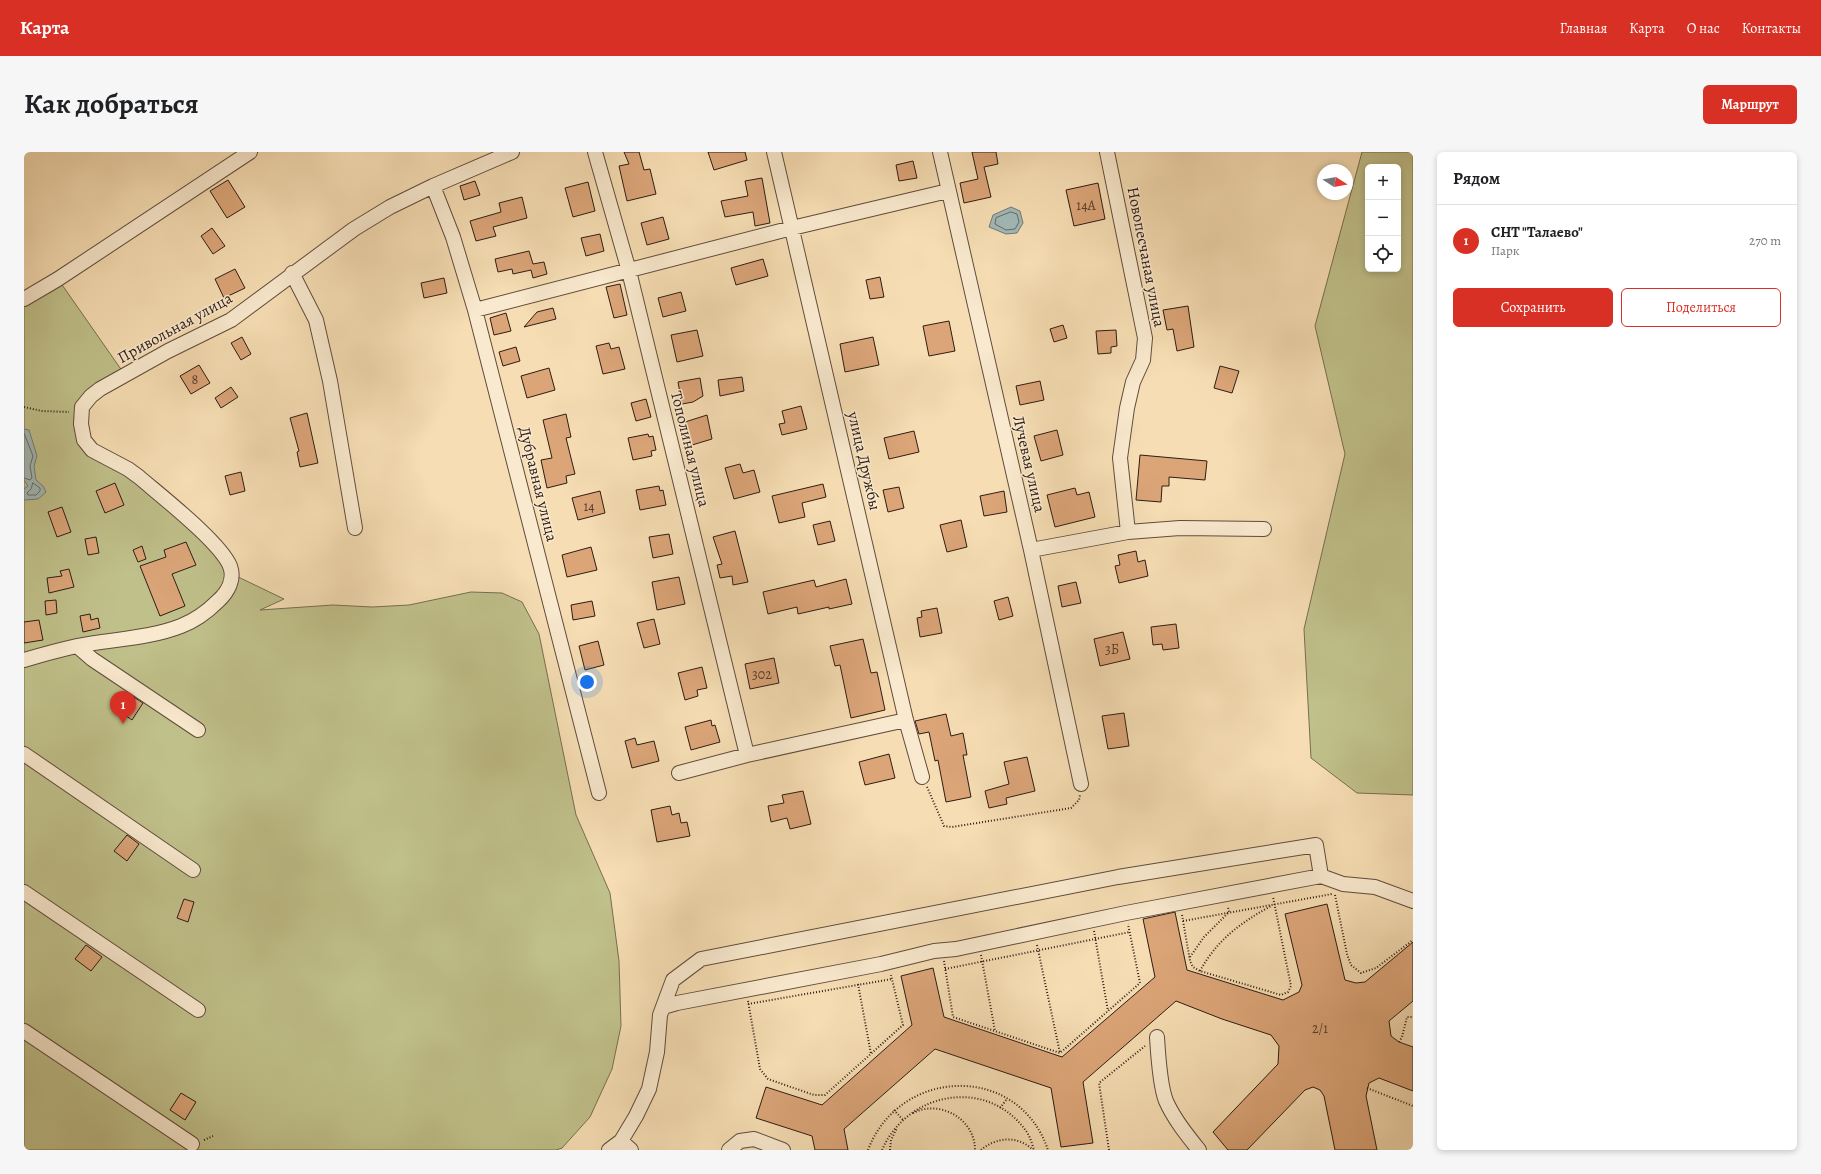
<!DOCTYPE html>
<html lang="ru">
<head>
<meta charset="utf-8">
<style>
  body { margin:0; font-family:Alegreya,serif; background:#f6f6f6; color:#202124 }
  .controls { position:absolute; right:12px; top:12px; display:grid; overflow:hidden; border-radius:6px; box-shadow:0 2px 6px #0003 }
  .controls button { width:36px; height:36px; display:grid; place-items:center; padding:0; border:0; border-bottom:1px solid #e0e0e0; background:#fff; color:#202124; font:20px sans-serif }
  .compass { position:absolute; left:1293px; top:12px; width:36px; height:36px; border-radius:50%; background:#fff; box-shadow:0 2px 6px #0003; rotate:101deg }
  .you { position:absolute; left:563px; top:530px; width:14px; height:14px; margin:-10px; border:3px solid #fff; border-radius:50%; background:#1a73e8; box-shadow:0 0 0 6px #1a73e833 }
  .badge { display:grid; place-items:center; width:26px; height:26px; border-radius:50%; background:#d93025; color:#fff; font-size:13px; font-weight:700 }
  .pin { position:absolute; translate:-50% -33px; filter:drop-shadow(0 1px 2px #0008) }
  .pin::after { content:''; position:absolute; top:21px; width:14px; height:12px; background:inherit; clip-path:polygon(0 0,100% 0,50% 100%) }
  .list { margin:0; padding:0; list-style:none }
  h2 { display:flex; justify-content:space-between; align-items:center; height:52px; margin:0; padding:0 16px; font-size:17px }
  h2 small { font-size:13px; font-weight:400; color:#757577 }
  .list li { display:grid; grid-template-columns:26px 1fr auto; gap:12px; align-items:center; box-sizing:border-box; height:72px; padding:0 16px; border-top:1px solid #e0e0e0 }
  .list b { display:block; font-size:15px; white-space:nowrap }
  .list p { margin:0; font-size:13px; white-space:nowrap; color:#757577 }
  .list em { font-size:13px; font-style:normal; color:#757577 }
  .actions { display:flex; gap:8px; padding:12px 16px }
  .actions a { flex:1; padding:9px 0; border:1px solid #d93025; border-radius:6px; text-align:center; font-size:14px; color:#d93025 }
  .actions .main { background:#d93025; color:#fff }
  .icon { flex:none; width:22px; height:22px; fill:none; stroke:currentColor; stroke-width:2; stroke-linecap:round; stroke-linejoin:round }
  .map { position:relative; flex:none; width:1389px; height:998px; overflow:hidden; border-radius:6px }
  header { display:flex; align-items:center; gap:24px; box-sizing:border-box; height:56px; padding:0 20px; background:#d93025; color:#fff }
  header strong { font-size:19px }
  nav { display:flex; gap:22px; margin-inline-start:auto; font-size:14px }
  .intro { display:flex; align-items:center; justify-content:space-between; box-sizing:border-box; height:96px; padding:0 24px }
  h1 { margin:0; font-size:28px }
  .button { padding:10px 18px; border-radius:6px; background:#d93025; color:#fff; font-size:14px; font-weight:700 }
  main { display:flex; gap:24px; padding:0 24px }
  aside { flex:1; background:#fff; border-radius:6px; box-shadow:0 2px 6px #0003 }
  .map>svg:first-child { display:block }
  .green { fill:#c0c08a; stroke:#776e50; fill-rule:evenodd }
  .water { fill:#a1b9b7; stroke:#737a76 }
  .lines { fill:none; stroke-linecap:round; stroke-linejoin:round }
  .shore { stroke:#686a66; stroke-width:1 }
  .building { fill:#dba578; stroke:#2e1c15 }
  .minor-casing { stroke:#604c3c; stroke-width:16 }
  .path { stroke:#2e1c15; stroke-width:2; stroke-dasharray:1 2; stroke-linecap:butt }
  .minor { stroke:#f9e9ce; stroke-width:14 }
  .labels { text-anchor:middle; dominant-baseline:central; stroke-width:3; stroke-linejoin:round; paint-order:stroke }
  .number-label { font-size:14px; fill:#593e2e }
  .street-label { font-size:16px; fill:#2e1c15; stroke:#f9e9ce }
</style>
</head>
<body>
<header>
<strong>Карта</strong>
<nav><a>Главная</a><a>Карта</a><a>О нас</a><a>Контакты</a></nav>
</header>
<div class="intro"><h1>Как добраться</h1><a class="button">Маршрут</a></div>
<main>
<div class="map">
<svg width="1389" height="998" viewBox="0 0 1389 998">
  <rect width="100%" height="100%" fill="#f6ddb3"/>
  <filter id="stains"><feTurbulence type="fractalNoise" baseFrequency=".005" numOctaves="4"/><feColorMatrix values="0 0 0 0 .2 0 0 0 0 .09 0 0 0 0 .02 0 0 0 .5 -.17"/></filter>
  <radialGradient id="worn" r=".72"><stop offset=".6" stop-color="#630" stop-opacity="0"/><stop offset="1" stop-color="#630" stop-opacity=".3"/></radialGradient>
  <!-- green -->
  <path class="green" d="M1338 0H1389V643L1333 641 1287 606 1280 477 1321 302 1291 174ZM1344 15H1374V117H1344Z
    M34 127 101 223 76 237 57 272 76 303 187 389 208 422 260 447 236 458 309 453 348 455 385 453 447 440 478 441 498 450 515 482 552 663 586 741 595 809 597 874 588 917 566 965 538 996 532 998H0V147Z"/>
  <!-- water -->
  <path class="water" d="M987 55 996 59 999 71 993 81 982 82 965 75 969 63Z
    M0 277 5 278 13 304 10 314 12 328 19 334 22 340 14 347 0 348V337L4 334 0 328Z"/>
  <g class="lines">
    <!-- shore -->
    <path class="shore" d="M987 60 993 62 995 70 991 77 982 78 971 72 972 66Z
      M0 281 9 304 6 314 8 326 6 328 0 326
      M9 331 16 336V339L12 343H4L3 341 7 337Z"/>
  </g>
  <!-- building -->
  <path class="building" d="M600 0H615L620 18 626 17 632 42 603 49 595 14 605 12Z
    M684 0H721L723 8 690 18Z
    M948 0H972L974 12 960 15 967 45 940 51 936 31 954 27Z
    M889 9 893 26 875 29 872 13Z
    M738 26 746 71 731 74 729 60 701 65 697 49 724 44 721 29Z
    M204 28 221 55 203 66 186 39Z
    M451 29 456 43 440 48 436 34Z
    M564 30 571 59 549 65 541 36Z
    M1074 31 1081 67 1050 74 1042 38Z
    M498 45 503 66 469 75 472 84 452 89 446 69 477 60 475 51Z
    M639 65 645 87 623 93 617 71Z
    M188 76 201 94 189 102 177 84Z
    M576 82 580 99 562 104 557 86Z
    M505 99 509 112 520 110 523 122 509 126 507 118 489 122 488 117 474 120 471 107Z
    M739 107 744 124 712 133 707 116Z
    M211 117 221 136 200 146 191 127Z
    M856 125 860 145 846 147 842 128Z
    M420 126 423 141 400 146 397 131Z
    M596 132 603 163 590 166 582 135Z
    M657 140 662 159 639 165 634 146Z
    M1164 154 1170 195 1153 199 1149 177 1143 178 1139 158Z
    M529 156 532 167 500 175 513 160Z
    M482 161 487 179 470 183 466 166Z
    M925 169 931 199 905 204 899 174Z
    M1039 173 1043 186 1030 190 1026 177Z
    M673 178 679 204 653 210 647 183Z
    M1092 178 1093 194 1087 195V201L1074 202 1072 179Z
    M218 185 227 202 217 208 207 191Z
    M849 185 855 213 821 220 816 192Z
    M585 191 587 197 595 195 601 217 579 222 572 194Z
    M492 195 496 209 479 214 475 200Z
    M175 213 186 231 167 242 156 224Z
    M1196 214 1215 219 1208 241 1190 236Z
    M525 216 531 238 503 246 497 224Z
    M718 225 720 239 696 244 694 228Z
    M676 226 679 244 669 250 658 252 654 230Z
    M1016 229 1020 248 996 253 992 234Z
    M207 235 214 245 197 256 191 246Z
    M622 247 627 265 612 269 607 251Z
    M777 254 783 277 758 283 755 272 761 271 758 259Z
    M283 261 294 311 276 315 273 300 275 299 266 266Z
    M542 262 547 285 542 286 551 322 542 324 543 331 523 336 517 308 528 306 519 268Z
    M683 263 688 287 668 293 661 270Z
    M1033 278 1039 303 1017 309 1010 284Z
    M890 279 895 300 865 307 860 286Z
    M624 282 625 285 629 284 632 298 627 299 628 304 609 308 604 286Z
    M1116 303 1183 309 1181 328 1145 325V334H1138L1137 350 1112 348Z
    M716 312 719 321 730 318 736 340 710 347 701 316Z
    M217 320 221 339 206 343 201 324Z
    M91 331 100 353 81 361 72 339Z
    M799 332 802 345 778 351 781 365 755 371 748 344Z
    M635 334 636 339 639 338 642 353 616 358 612 338Z
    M875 335 880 356 864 360 859 338Z
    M1051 336 1053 343 1065 340 1071 365 1031 375 1023 343Z
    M576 339 581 361 554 368 548 346Z
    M980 339 983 360 960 364 956 344Z
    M38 355 47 380 33 385 24 360Z
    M937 368 943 395 923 400 916 373Z
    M806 369 811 389 794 393 789 373Z
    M711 379 724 430 709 433 708 424 696 426 693 413 698 412 689 385Z
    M645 382 649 402 629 406 625 385Z
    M72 385 75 401 64 403 61 387Z
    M162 390 172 413 148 422 161 454 136 464 116 414 142 405 140 398Z
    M118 394 122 407 114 410 109 398Z
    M567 395 573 418 543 425 538 403Z
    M1112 399 1114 410 1121 408 1124 424 1095 431 1091 414 1096 413 1094 403Z
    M45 417 50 435 25 441 23 426 38 424 36 419Z
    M655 425 661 452 633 458 628 430Z
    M822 427 828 452 805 457V455L774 462 773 455 744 462 739 440 790 428 792 435Z
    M1052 430 1057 451 1038 455 1034 434Z
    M984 445 989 464 975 468 970 449Z
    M32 448 33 461 22 463 21 449Z
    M568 449 571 464 549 468 547 453Z
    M913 456 918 481 896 485 893 466 898 465 897 459Z
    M66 462 67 468 74 466 76 476 59 480 56 464Z
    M630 467 636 492 620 496 613 471Z
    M15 468 19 488 0 491V470Z
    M1152 472 1155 496 1139 498 1138 492 1129 493 1127 475Z
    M1099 480 1106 507 1076 514 1070 487Z
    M839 487 847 521 853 520 861 558 827 566 816 513 811 514 806 494Z
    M574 489 580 513 561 518 555 494Z
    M750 506 755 531 726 537 721 512Z
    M678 515 683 536 673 538 674 544 661 548 654 521Z
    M105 542 119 551 108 568 94 558Z
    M1100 561 1105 594 1084 597 1078 564Z
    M922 562 927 584 939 581 943 603H939L947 645 922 650 914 608 911 609 905 580 895 582 891 569Z
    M687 568 688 574 691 573 696 590 667 598 661 575Z
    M611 586 613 593 630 589 635 609 608 616 601 589Z
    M865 602 871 626 841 633 835 610Z
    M1003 605 1011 639 982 646 983 652 965 656 961 639 985 632 980 610Z
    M779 639 787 672 766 677 763 666 747 670 744 654 760 651 758 643Z
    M646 654 648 663 655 661 657 671 663 670 666 684 633 690 627 658Z
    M103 683 115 692 103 709 90 699Z
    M160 747 170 750 164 770 153 766Z
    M1303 752 1321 828 1332 831 1341 830 1389 790V849L1365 869 1367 884 1375 890 1389 895V939L1355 926 1345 931 1342 944 1353 998H1311L1300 944 1296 938 1289 935 1281 938 1223 998H1204L1189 980 1254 912 1255 894 1247 883 1198 867 1152 849 1059 930 1069 991 1037 995 1027 936 911 897 820 977 824 998H791L788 984 732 966 742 935 798 953 888 873 877 824 909 816 920 865 1038 905 1131 825 1119 767 1151 760 1163 818 1259 848 1275 840 1278 833 1261 762Z
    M62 793 78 805 67 819 51 807Z
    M157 941 172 950 161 968 146 958Z"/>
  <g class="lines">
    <defs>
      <path id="minor" d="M571 0 605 119 723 603
        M750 0 882 568 898 625
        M916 0 1007 398 1057 632
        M409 34 429 85 451 158 575 641
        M268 121 292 168 306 229 331 376
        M0 147 34 127 226 0
        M451 158 768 76 924 39
        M1104 380 1156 376 1240 377
        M1007 398 1104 380 1096 306 1103 256 1109 230 1119 208 1121 186 1083 0
        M53 494 68 507 174 578
        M0 508C17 503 35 498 53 494 87 487 124 487 157 474 170 469 184 459 194 449 204 440 211 427 206 414 196 390 137 344 115 325L104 317 68 298 60 288 57 272 58 255 67 244 76 237 144 199 207 168 330 77 366 55 409 34 488 0
        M0 602 169 718
        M655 621 723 603 882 568
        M1297 724 1319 732 1351 735 1389 749
        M0 740 174 858
        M0 879 168 992
        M1133 885C1134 902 1136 934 1142 949 1150 967 1163 983 1175 998
        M597 989 607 998
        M585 998 597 989 612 964 625 937 633 900 636 863 649 828 677 807 1094 725 1292 693 1297 724 1102 761 932 797 910 799 857 812 653 851 639 855
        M705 998 716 989 730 987 759 998"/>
    </defs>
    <!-- minor casing -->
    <use href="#minor" class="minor-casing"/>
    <!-- path -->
    <path class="path" d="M0 255 18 259 45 260
      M903 635 920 674 928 675 1047 656 1055 648 1056 643
      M1311 743 1323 802 1327 813 1337 821 1352 816 1389 788
      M1158 763 1166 809 1169 815 1176 819 1257 843 1264 840 1267 834 1249 745
      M1159 769 1308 742
      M1070 779 1084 859
      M1013 793 1036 901
      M957 803 971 879
      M1166 805 1180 785 1205 760 1204 755
      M920 809 929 865 1036 901 1116 831 1104 772
      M921 817 1106 780
      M1176 819C1193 788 1216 771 1247 754
      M834 832 847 902
      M724 849 736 917 744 927 790 943H801L879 873 867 823
      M724 852 868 827
      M1375 890 1378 885 1383 865H1389
      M1343 936 1389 954
      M976 956 983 947
      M870 958 879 968
      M889 961C916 947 951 967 951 998
      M180 988 189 984
      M844 998C876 914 995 911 1024 998
      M858 998C883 940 963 924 1002 979 1006 984 1008 992 1010 998
      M866 998 867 988 873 976
      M957 998C972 985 994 983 1009 998
      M1085 998 1075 931 1121 894"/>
    <!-- minor -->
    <use href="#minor" class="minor"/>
  </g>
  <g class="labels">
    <!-- number labels -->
    <g class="number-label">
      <text x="1062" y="53">14А</text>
      <text x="171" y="227">8</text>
      <text x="565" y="354">14</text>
      <text x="1088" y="497">3Б</text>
      <text x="738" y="522">302</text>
      <text x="1296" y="876">2/1</text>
    </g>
    <!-- street labels -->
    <g class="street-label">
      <text transform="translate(1122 105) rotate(79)">Новопесчаная улица</text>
      <text transform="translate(151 176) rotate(-29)">Привольная улица</text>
      <text transform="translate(666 297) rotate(76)">Тополиная улица</text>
      <text transform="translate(840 309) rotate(77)">улица Дружбы</text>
      <text transform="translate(1005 312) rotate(77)">Лучевая улица</text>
      <text transform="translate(514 332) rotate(76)">Дубравная улица</text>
    </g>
  </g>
  <rect width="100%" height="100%" filter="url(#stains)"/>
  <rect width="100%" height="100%" fill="url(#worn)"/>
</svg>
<div class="controls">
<button>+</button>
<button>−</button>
<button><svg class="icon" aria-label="locate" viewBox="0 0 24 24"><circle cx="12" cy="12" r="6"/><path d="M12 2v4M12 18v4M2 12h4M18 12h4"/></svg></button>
</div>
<svg class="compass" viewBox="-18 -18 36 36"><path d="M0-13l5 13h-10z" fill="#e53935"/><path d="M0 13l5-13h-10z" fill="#757577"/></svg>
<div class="you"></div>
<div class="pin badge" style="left:99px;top:572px">1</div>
</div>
<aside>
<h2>Рядом<small></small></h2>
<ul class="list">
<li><span class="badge">1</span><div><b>СНТ &quot;Талаево&quot;</b><p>Парк</p></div><em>270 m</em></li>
</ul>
<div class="actions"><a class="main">Сохранить</a><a>Поделиться</a></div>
</aside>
</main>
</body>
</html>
